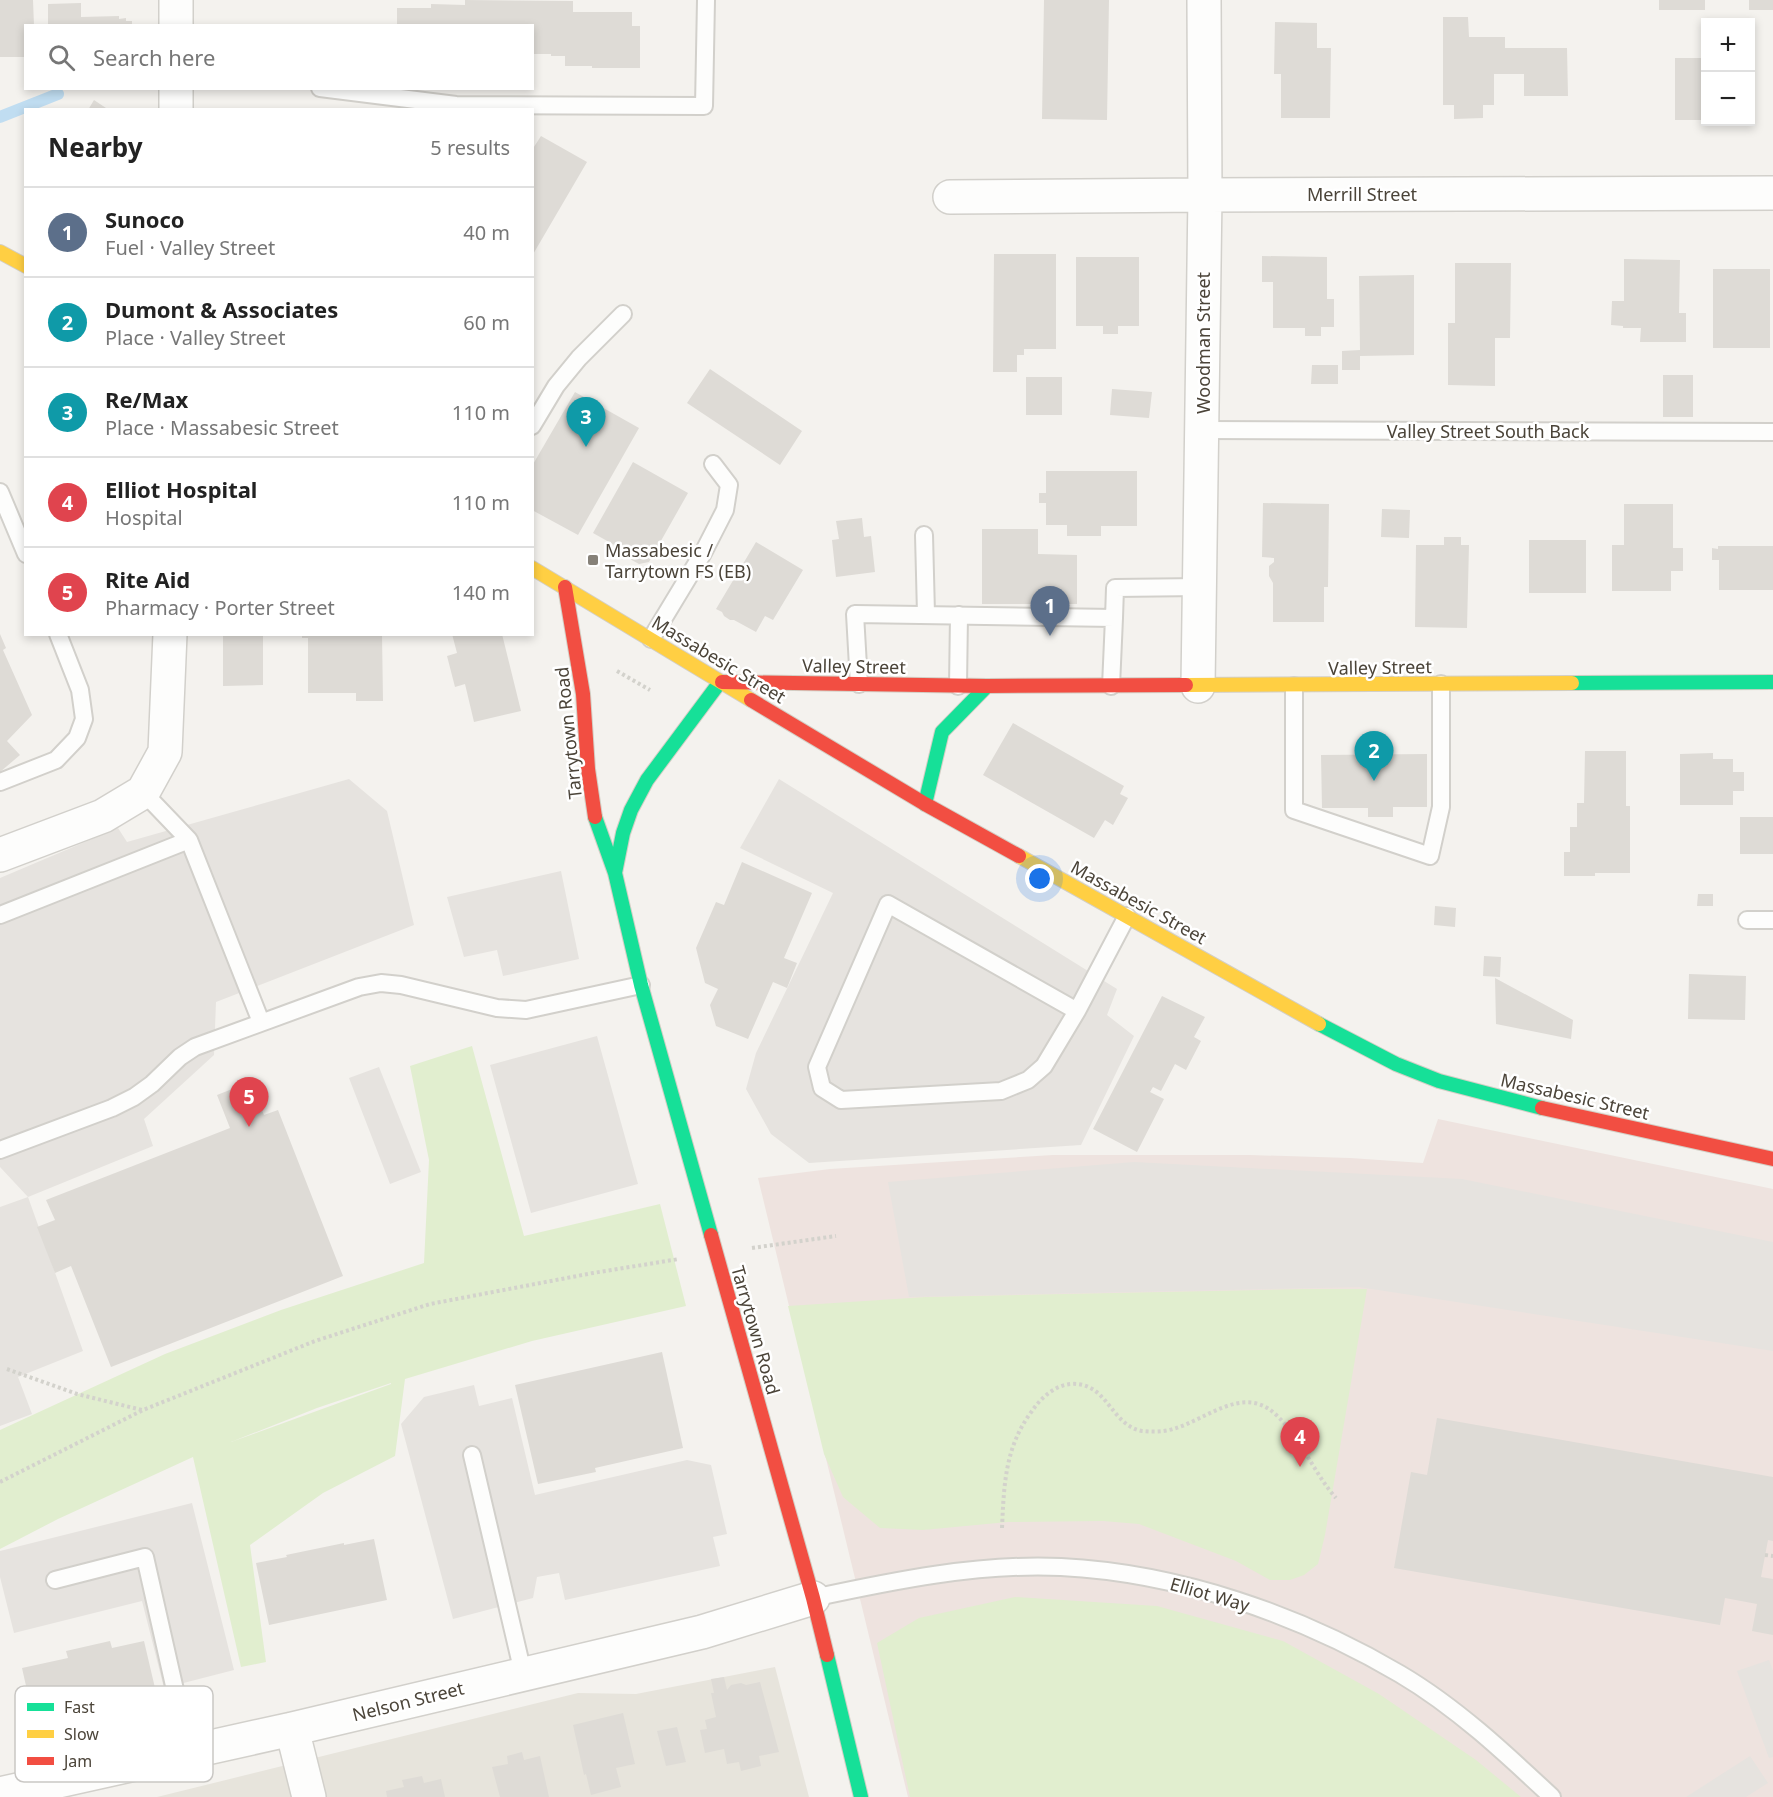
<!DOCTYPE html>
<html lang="en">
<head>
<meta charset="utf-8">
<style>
  body { margin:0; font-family:"Noto Sans",sans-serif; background:#f6f6f6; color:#222 }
  .controls { position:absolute; right:18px; top:18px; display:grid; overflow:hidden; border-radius:0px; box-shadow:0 3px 9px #0003 }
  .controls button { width:54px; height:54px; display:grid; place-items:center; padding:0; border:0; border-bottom:2px solid #e0e0e0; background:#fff; color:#222; font:30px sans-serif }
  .you { position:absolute; left:1040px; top:879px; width:21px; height:21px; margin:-15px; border:4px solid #fff; border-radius:50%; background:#1a73e8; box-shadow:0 0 0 9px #1a73e833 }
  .badge { display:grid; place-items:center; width:39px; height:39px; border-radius:50%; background:#868178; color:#fff; font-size:20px; font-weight:700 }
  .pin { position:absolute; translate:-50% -50px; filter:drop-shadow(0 2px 3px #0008) }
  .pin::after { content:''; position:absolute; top:32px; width:21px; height:18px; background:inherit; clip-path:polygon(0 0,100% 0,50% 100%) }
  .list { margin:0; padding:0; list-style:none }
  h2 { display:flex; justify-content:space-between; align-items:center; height:78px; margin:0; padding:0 24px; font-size:26px }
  h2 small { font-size:20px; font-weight:400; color:#767676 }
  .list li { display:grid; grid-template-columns:39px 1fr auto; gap:18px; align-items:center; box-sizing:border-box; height:90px; padding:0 24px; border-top:2px solid #e0e0e0 }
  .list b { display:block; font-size:22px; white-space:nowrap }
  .list p { margin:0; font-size:20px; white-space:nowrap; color:#767676 }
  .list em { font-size:20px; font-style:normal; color:#767676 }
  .icon { flex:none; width:33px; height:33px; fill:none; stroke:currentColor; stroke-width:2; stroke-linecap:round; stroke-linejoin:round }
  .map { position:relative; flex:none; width:1773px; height:1797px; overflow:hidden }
  .search { position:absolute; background:#fff; box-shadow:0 3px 9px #0003; left:24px; top:24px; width:510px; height:66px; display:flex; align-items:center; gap:15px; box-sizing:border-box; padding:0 21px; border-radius:0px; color:#767676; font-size:22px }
  .panel { position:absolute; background:#fff; box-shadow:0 3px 9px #0003; left:24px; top:108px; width:510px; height:528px; border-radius:0px }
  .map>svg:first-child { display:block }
  .residential { fill:#e7e4dc }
  .medical { fill:#eee3df }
  .green { fill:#e1eecf; fill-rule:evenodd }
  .parking { fill:#e6e3df }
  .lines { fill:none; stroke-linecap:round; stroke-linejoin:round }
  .stream { stroke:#c0ddf1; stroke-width:12 }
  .building { fill:#dedbd6 }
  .lane-casing { stroke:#d2d0cb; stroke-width:20 }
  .street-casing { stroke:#d2d0cb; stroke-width:36 }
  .fast-casing { stroke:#d3cfc5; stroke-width:16 }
  .slow-casing { stroke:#d3cfc5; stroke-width:16 }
  .jam-casing { stroke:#d3cfc5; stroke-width:16 }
  .path { stroke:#d3d2cc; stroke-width:4; stroke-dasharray:3 3; stroke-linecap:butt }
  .lane { stroke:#fdfdfc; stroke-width:16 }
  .street { stroke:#fdfdfc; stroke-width:33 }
  .fast { stroke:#16e098; stroke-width:14 }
  .slow { stroke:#ffcf43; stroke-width:14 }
  .jam { stroke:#f24e42; stroke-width:14 }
  .poi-dot { fill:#868178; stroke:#fff; stroke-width:2 }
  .labels { text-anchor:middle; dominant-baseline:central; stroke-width:5; stroke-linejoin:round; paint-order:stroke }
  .street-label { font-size:18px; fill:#4b4439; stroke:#fff }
  .poi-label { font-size:18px; fill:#4b4439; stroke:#fff; text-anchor:start }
  .key { fill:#fff; stroke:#c9c7c4; stroke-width:1.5 }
  .key-label { font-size:16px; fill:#4b4439 }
</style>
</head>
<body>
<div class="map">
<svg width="1773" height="1797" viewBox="0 0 1773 1797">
  <rect width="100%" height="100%" fill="#f4f2ee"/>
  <!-- residential -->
  <path class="residential" d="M775 1667 809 1797H157L578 1693 636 1694Z"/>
  <!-- medical -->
  <path class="medical" d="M1438 1119 1773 1189V1797H908L758 1178 830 1169 1053 1155H1250L1350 1158 1423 1163Z"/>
  <!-- green -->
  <path class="green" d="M472 1046 524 1236 660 1204 686 1306 532 1341 405 1379 395 1456 323 1493 250 1545 266 1662 241 1667 193 1457 58 1519 0 1549V1430L165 1354 281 1310 424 1263 429 1160 410 1066ZM391 1383V1384L231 1442 317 1408Z
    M1303 1289H1367L1325 1535 1318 1564 1304 1575 1290 1580H1270L1236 1561 1139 1524 1103 1521 1008 1522 923 1530 880 1528 843 1497 824 1454 788 1306 926 1297Z
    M1015 1597 1157 1606 1283 1641 1379 1694 1476 1760 1521 1797H910L877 1643 919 1618Z"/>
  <!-- parking -->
  <path class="parking" d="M349 779 387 811 414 925 216 1002 214 1055 144 1119 153 1146 28 1197 83 1351 18 1377 32 1414 0 1426V1207L28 1197 0 1167V878L118 828 127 842Z
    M779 779 1117 989 1107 1015 1134 1036 1081 1145 809 1163 771 1134 746 1089 756 1053 833 893 740 848Z
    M561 871 579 959 503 976 497 950 464 957 447 897Z
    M597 1036 638 1184 531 1213 490 1065Z
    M379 1067 421 1172 390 1184 349 1078Z
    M1134 1162 1462 1179 1773 1242V1351L1359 1287 909 1297 888 1182Z
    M474 1385 479 1406 512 1398 535 1495 687 1460 711 1465 727 1534 713 1537 720 1566 565 1600 559 1573 537 1577 533 1598 453 1619 401 1424 424 1397Z
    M192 1503 234 1670 164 1688 142 1601 14 1633 0 1577V1551Z
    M1769 1660 1773 1671V1757L1769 1758 1737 1671Z
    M1750 1756 1768 1783 1746 1797H1686Z"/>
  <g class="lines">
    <!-- stream -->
    <path class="stream" d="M0 117 58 94"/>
  </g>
  <!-- building -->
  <path class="building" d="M0 0H33L34 26H26V57H0Z
    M465 0 573 1V12H632V26H640V68H592V66H565V56H551V54H532V26H397V8H431V4L465 5Z
    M1044 0H1109L1107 120 1042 119Z
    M1659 0H1705V10H1659Z
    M1749 0H1773V10H1749Z
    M81 3V17L119 16V19L126 18V21H132V26H48V4Z
    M1443 17H1468L1469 37H1505V48H1567L1568 96H1524V74H1494V105H1483V118L1454 119V105H1443Z
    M1275 22 1317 23V48H1331L1330 118H1281V74H1274Z
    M1675 58H1706V120H1675Z
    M94 100 109 110H88Z
    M541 136 587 162 532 256V150Z
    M994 254H1056V349H1024V355H1017V372H993Z
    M1262 256 1327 257V299H1334V327H1321V336H1305V328H1273V282H1262Z
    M1076 257H1139V326H1118V334H1103V326H1076Z
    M1624 259 1680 260 1679 313H1686V342H1640L1641 328H1623V326L1611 325 1612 301H1624Z
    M1455 263H1511L1510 338H1495V386L1448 385V323H1455Z
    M1713 269H1770V348H1713Z
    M1414 275V355L1360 356V370H1342V351L1360 350 1359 276Z
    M1312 365H1338V384H1311Z
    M710 369 802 431 780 465 687 403Z
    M1663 375H1693V417H1663Z
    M1026 377H1062V415H1026Z
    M1112 389 1152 392 1149 418 1110 415Z
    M575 392 639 428 578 535 532 510V466Z
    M633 462 688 493 649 562 639 564 628 558 625 551 593 533Z
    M1046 471H1137V526H1101V536H1067V525H1046V503H1039V493H1046Z
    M1263 503 1329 504 1328 587H1324V622H1273V583L1269 576V566L1274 562V558L1262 557Z
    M1624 504H1673V548H1683V571H1671V591H1612V545H1624Z
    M1382 509 1410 510 1409 538 1381 537Z
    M862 518 864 537 871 536 875 572 836 577 832 540 839 539 836 521Z
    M982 529H1038V554L1077 555V604H982Z
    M1444 537H1461V545H1469L1467 628 1415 627 1416 545H1444Z
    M1529 540H1586V593H1529Z
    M756 542 803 570 773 620 765 616 756 632 734 620H730L724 616 722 612 716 609Z
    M1718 546H1773V590H1719V560H1712V548L1718 549Z
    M0 634 6 648 3 650 32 715 7 741 20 755 0 772Z
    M223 634H263V685L223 686Z
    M302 634H382L383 701H356V693H308V638H302Z
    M452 634H502L521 711 474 722 465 684 455 687 447 656 457 653Z
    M1013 723 1124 786 1120 794 1128 798 1113 825 1105 820 1094 838 983 775Z
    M1585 751H1626V806H1630V873H1595V876H1564V852H1570V827H1577V803H1584Z
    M1713 753V759H1733V772H1744V791H1733V805H1680V754Z
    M1427 754V807H1393V817H1368V808H1322L1321 755Z
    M1740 817H1773V854H1740Z
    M742 862 812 893 784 958 797 963 787 988 773 982 748 1039 716 1026 710 1005 718 989 705 983 696 948 716 902 724 905Z
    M1698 894H1713V906H1697Z
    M1435 906 1456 908 1455 927 1434 925Z
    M1484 956 1501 957 1500 977 1483 976Z
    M1689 974 1746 976 1745 1020 1688 1019Z
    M1495 978 1573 1020 1571 1039 1496 1024Z
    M1162 996 1205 1017 1194 1037 1201 1041 1186 1070 1175 1064 1161 1091 1153 1087 1150 1092 1164 1099 1137 1152 1093 1129Z
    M250 1082 264 1115 278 1110 343 1276 111 1367 71 1266 55 1273 37 1227 55 1220 46 1200 230 1128 217 1095Z
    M662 1352 683 1448 595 1468 596 1472 538 1484 515 1385Z
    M1437 1418 1773 1477V1541L1768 1540 1761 1577 1773 1579V1635L1752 1631 1757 1604 1725 1598 1720 1625 1394 1568 1411 1472 1427 1475Z
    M374 1539 387 1600 269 1625 256 1563 287 1557 286 1555 344 1543V1545Z
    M110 1641 112 1648 144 1641 155 1688 149 1689 151 1701 42 1725 40 1716 33 1717 22 1668 68 1658 66 1651Z
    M724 1677 727 1690 731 1685 741 1683 746 1685 760 1682 779 1752 759 1756 761 1766 741 1771 739 1762 727 1764 724 1749 705 1753 700 1730 707 1729 705 1720 716 1717 711 1693H714L711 1679Z
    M623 1713 635 1764 616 1768 621 1787 591 1795 586 1774 584 1775 573 1725Z
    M677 1727 686 1762 666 1766 657 1731Z
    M522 1752 524 1760 540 1756 549 1797H500L492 1767 508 1764 507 1756Z
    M422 1776 424 1783 441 1779 445 1797H387L386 1791 404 1787 402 1780Z"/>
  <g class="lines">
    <defs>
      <path id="lane" d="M320 88 456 105 704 106 706 0
        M532 426 556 386 579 358 623 314
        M1203 430 1773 432
        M0 492 26 554
        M924 535 926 614
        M651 639 703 553 725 510 729 485 713 464
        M859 684 855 614 1114 618 1115 588 1200 587
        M958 686 959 615
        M1111 686 1114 618
        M1294 686V810L1430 856 1441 807V684
        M0 782 56 760 77 738 84 719 80 690 58 634
        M143 792 189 840
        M0 915 189 840 261 1022
        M1747 920H1773
        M1077 1011 888 904 817 1067 822 1088 841 1100 1001 1091 1028 1080 1044 1066 1077 1011 1127 916
        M0 1150 112 1108 134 1097 152 1084 180 1057 195 1047 359 987 381 983 401 985 497 1008 526 1010 641 985
        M472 1455 523 1673
        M55 1580 145 1557 189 1752
        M813 1598C892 1581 979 1563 1061 1567 1179 1573 1298 1614 1400 1674 1456 1707 1505 1753 1552 1797"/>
      <path id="street" d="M176 26V0
        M176 110V88
        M950 197 1205 195 1773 193
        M1198 686 1205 195 1204 0
        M0 855 103 816 143 792 165 752 170 634
        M292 1729 309 1797
        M0 1794 292 1729 702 1632 813 1598"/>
      <path id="fast" d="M1572 683 1773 682
        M925 804 942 732 987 686
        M595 817 615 873 641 985 711 1235
        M615 873 623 833 631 810 647 780 720 682
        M1319 1024 1396 1064 1439 1081 1542 1108
        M827 1655 861 1797"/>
      <path id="slow" d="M0 252 26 266
        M532 568 751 700
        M1186 685 1572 683
        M1019 856 1319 1024"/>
      <path id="jam" d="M565 587 583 694 588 769 595 817
        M722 682 987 686 1186 685
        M751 700 925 804 1019 856
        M1542 1108 1773 1159
        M711 1235 813 1598 827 1655"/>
    </defs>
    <!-- lane casing -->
    <use href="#lane" class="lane-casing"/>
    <!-- street casing -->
    <use href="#street" class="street-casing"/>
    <!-- fast casing -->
    <use href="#fast" class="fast-casing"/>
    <!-- slow casing -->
    <use href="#slow" class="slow-casing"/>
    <!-- jam casing -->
    <use href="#jam" class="jam-casing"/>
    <!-- path -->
    <path class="path" d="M617 671 650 690
      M752 1248 836 1236
      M7 1369 77 1394 142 1410
      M0 1482 143 1410 315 1341 430 1304 593 1273 679 1259
      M1002 1528C1004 1484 1005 1447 1032 1411 1038 1402 1046 1394 1055 1389 1067 1382 1082 1382 1094 1390 1111 1402 1119 1427 1142 1431 1152 1432 1163 1432 1173 1429 1206 1420 1242 1385 1274 1413 1301 1437 1313 1472 1336 1498
      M1765 1555 1773 1556"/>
    <!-- lane -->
    <use href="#lane" class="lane"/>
    <!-- street -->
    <use href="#street" class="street"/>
    <!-- fast -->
    <use href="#fast" class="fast"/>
    <!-- slow -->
    <use href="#slow" class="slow"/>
    <!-- jam -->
    <use href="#jam" class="jam"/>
  </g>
  <!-- markers -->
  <rect class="poi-dot" x="587" y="554" width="12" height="12" rx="3"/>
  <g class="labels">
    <!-- street labels -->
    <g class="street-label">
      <text x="1362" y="194">Merrill Street</text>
      <text transform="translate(1203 343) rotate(-90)">Woodman Street</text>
      <text x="1488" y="431">Valley Street South Back</text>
      <text transform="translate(719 659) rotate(31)">Massabesic Street</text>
      <text transform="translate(854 666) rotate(1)">Valley Street</text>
      <text transform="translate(1380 667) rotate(-1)">Valley Street</text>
      <text transform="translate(568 733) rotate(-96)">Tarrytown Road</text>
      <text transform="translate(1139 902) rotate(29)">Massabesic Street</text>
      <text transform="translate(1575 1096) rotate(13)">Massabesic Street</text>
      <text transform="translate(756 1330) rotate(74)">Tarrytown Road</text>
      <text transform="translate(1210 1594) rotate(16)">Elliot Way</text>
      <text transform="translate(408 1701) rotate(-14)">Nelson Street</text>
    </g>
    <!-- poi labels -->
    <g class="poi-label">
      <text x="605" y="550">Massabesic /<tspan x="605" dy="21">Tarrytown FS (EB)</tspan></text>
    </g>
  </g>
  <!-- legend -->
  <rect x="15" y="1686" width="198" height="96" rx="9" class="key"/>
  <rect x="27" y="1703" width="27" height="8" fill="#16e098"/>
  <rect x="27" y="1730" width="27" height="8" fill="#ffcf43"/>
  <rect x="27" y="1757" width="27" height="8" fill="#f24e42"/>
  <g class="key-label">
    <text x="64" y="1713">Fast</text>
    <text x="64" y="1740">Slow</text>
    <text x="64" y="1767">Jam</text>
  </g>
</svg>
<div class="controls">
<button>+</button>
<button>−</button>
</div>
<div class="you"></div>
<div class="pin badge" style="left:1050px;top:636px;background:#5c6f8a">1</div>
<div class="pin badge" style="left:1374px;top:781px;background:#0f9aa8">2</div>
<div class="pin badge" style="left:586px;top:447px;background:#0f9aa8">3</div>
<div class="pin badge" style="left:1300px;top:1467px;background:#e0444e">4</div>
<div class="pin badge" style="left:249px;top:1127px;background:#e0444e">5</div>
<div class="search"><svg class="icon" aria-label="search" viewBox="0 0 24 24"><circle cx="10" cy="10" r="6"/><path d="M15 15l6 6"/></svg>Search here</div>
<section class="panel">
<h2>Nearby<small>5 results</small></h2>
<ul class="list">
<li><span class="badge" style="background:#5c6f8a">1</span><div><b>Sunoco</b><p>Fuel · Valley Street</p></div><em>40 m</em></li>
<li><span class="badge" style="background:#0f9aa8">2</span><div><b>Dumont &amp; Associates</b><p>Place · Valley Street</p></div><em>60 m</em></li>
<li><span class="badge" style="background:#0f9aa8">3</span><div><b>Re/Max</b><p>Place · Massabesic Street</p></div><em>110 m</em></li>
<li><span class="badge" style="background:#e0444e">4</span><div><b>Elliot Hospital</b><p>Hospital</p></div><em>110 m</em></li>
<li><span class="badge" style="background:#e0444e">5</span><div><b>Rite Aid</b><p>Pharmacy · Porter Street</p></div><em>140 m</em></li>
</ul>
</section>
</div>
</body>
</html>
